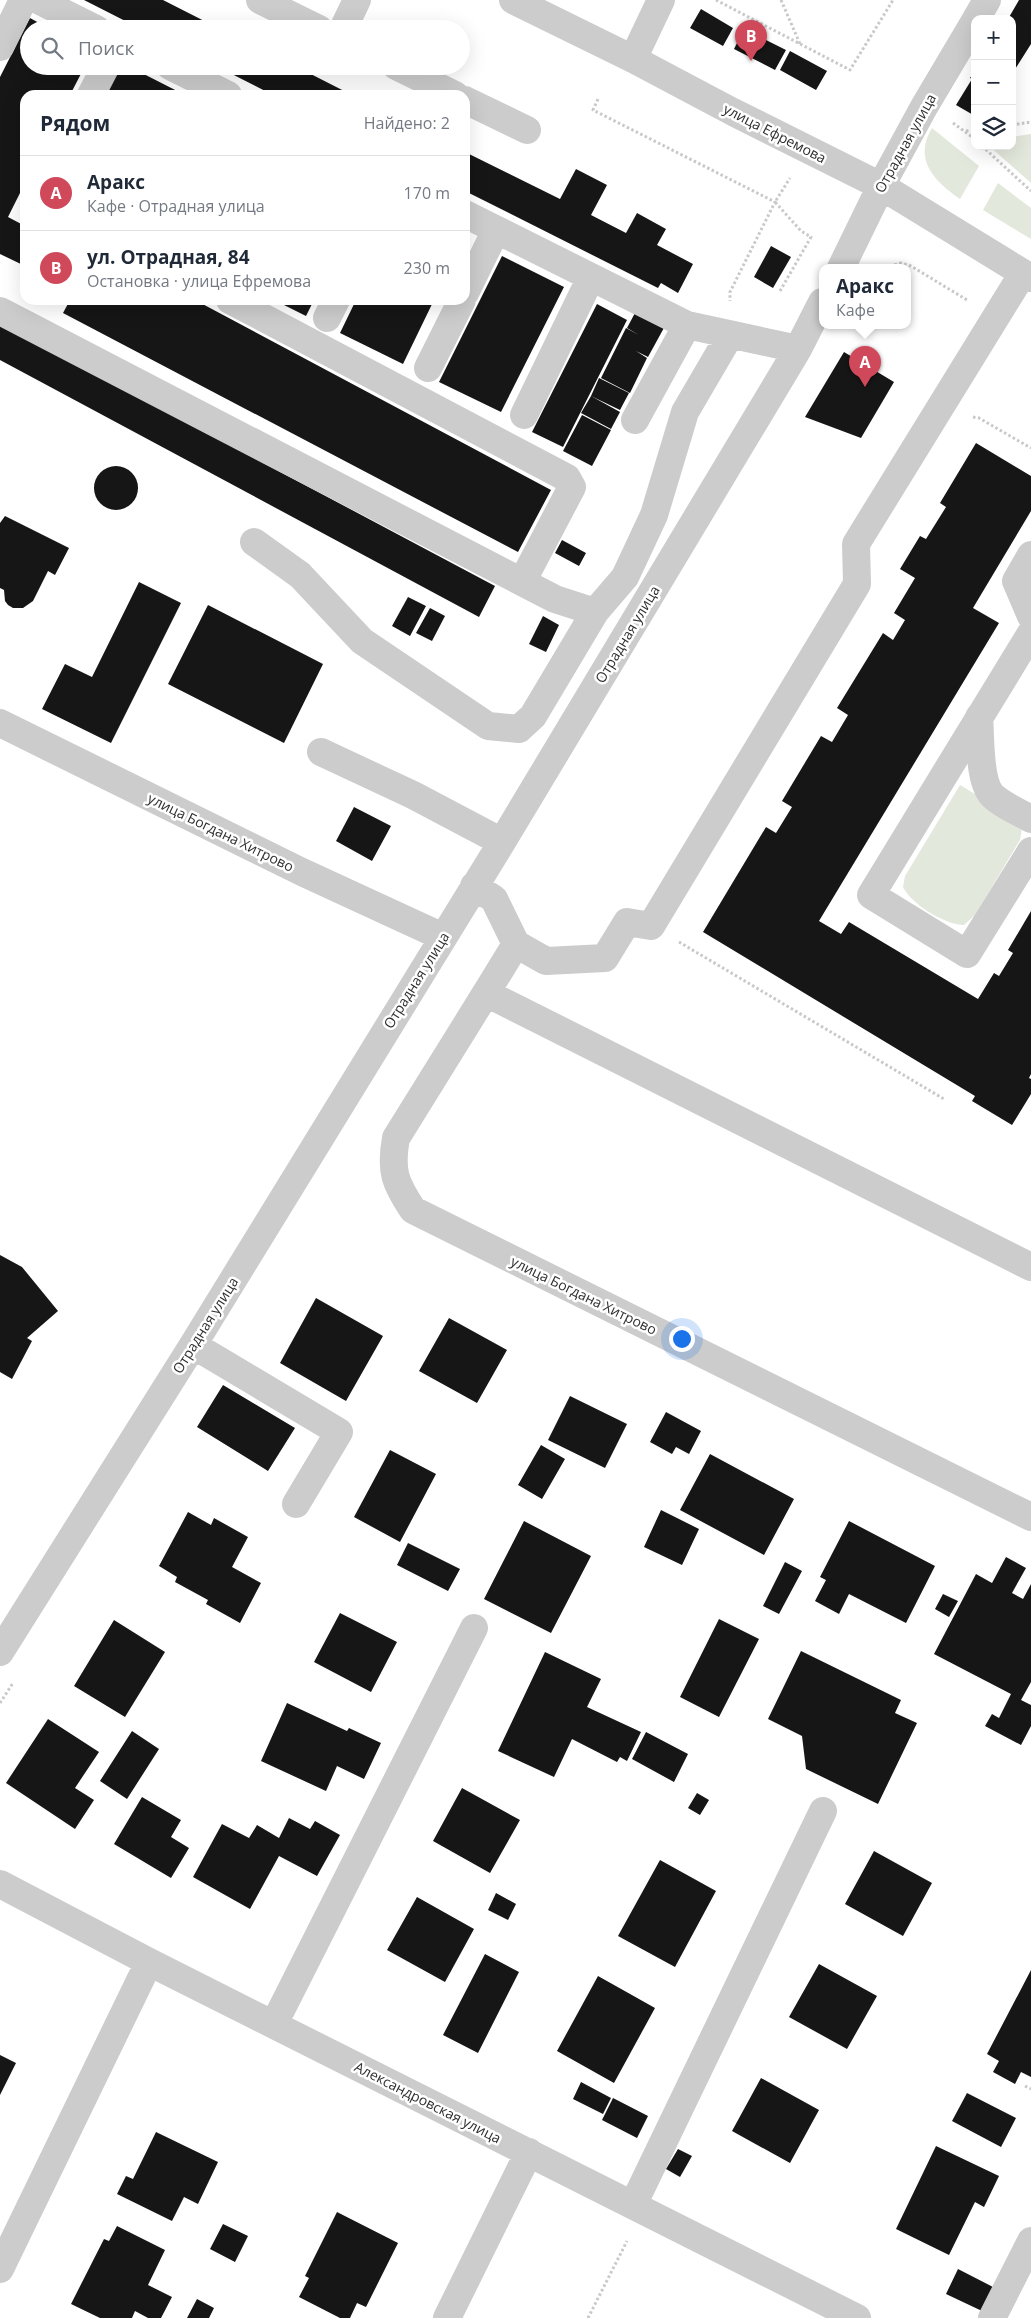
<!DOCTYPE html>
<html lang="ru">
<head>
<meta charset="utf-8">
<style>
  body { margin:0; font-family:"Open Sans",sans-serif; background:#f6f6f7; color:#1f2937 }
  .controls { position:absolute; right:15px; top:15px; display:grid; overflow:hidden; border-radius:10px; box-shadow:0 5px 20px #0002 }
  .controls button { width:45px; height:45px; display:grid; place-items:center; padding:0; border:0; border-bottom:1px solid #e0e1e3; background:#fff; color:#1f2937; font:25px sans-serif }
  .you { position:absolute; left:681px; top:1338px; width:18px; height:18px; margin:-12px; border:4px solid #fff; border-radius:50%; background:#1a73e8; box-shadow:0 0 0 8px #1a73e833 }
  .badge { display:grid; place-items:center; width:32px; height:32px; border-radius:50%; background:#cf495b; color:#fff; font-size:16px; font-weight:700 }
  .pin { position:absolute; translate:-50% -41px; filter:drop-shadow(0 1px 2px #0008) }
  .pin::after { content:''; position:absolute; top:26px; width:18px; height:15px; background:inherit; clip-path:polygon(0 0,100% 0,50% 100%) }
  .popup { position:absolute; left:819px; top:264px; width:92px; height:65px; box-sizing:border-box; display:grid; place-content:center; border-radius:10px; background:#fff; filter:drop-shadow(0 1px 4px #0005); font-size:16px; white-space:nowrap; color:#747a83 }
  .popup b { font-size:19px; color:#1f2937 }
  .popup::after { content:''; position:absolute; left:50%; top:100%; margin-left:-10px; border:10px solid transparent; border-top-color:#fff }
  .list { margin:0; padding:0; list-style:none }
  h2 { display:flex; justify-content:space-between; align-items:center; height:65px; margin:0; padding:0 20px; font-size:21px }
  h2 small { font-size:16px; font-weight:400; color:#747a83 }
  .list li { display:grid; grid-template-columns:32px 1fr auto; gap:15px; align-items:center; box-sizing:border-box; height:75px; padding:0 20px; border-top:1px solid #e0e1e3 }
  .list b { display:block; font-size:19px; white-space:nowrap }
  .list p { margin:0; font-size:16px; white-space:nowrap; color:#747a83 }
  .list em { font-size:16px; font-style:normal; color:#747a83 }
  .icon { flex:none; width:28px; height:28px; fill:none; stroke:currentColor; stroke-width:2; stroke-linecap:round; stroke-linejoin:round }
  .map { position:relative; flex:none; width:1031px; height:2318px; overflow:hidden }
  .search { position:absolute; background:#fff; box-shadow:0 5px 20px #0002; left:20px; top:20px; width:450px; height:55px; display:flex; align-items:center; gap:12px; box-sizing:border-box; padding:0 18px; border-radius:28px; color:#747a83; font-size:19px }
  .panel { position:absolute; background:#fff; box-shadow:0 5px 20px #0002; left:20px; top:90px; width:450px; height:215px; border-radius:15px }
  .map>svg:first-child { display:block }
  .green { fill:#e3e8dc }
  .building { fill:#161616 }
  .lines { fill:none; stroke-linecap:round; stroke-linejoin:round }
  .path { stroke:#c9c9c9; stroke-width:3; stroke-dasharray:2.5 2.5; stroke-linecap:butt }
  .minor { stroke:#ccc; stroke-width:28 }
  .labels { text-anchor:middle; dominant-baseline:central; stroke-width:5; stroke-linejoin:round; paint-order:stroke }
  .street-label { font-size:14px; fill:#2f2f2f; stroke:#fff }
</style>
</head>
<body>
<div class="map">
<svg width="1031" height="2318" viewBox="0 0 1031 2318">
  <rect width="100%" height="100%" fill="#fff"/>
  <!-- green -->
  <path class="green" d="M932 128 979 166 960 199C934 181 913 160 932 128Z
    M1031 134V183L989 146H1012V137Z
    M998 183 1031 208V239L983 210Z
    M960 785 1015 818 1022 828 1020 840 975 915 964 925C945 925 911 904 903 887L905 876Z"/>
  <!-- building -->
  <path class="building" d="M84 0H163L220 29H141Z
    M1019 0H1031V44L1012 74V19H1008Z
    M701 9 733 28 723 46 690 28Z
    M30 18 50 29H29V66H85L70 95H25V183L8 217 25 226V266L0 254V77Z
    M744 29 786 50 775 70 734 49Z
    M790 51 827 71 816 90 780 70Z
    M120 66H128L185 95H105Z
    M216 66H295L352 95H273Z
    M975 71V116L956 105 972 79 970 78Z
    M465 152 560 199 576 169 607 185 591 215 626 233 637 213 666 229 657 245 693 264 678 293 661 283 658 288 465 191Z
    M771 246 791 257 773 288 754 277Z
    M502 256 564 287 501 412 439 382Z
    M70 300H195L551 490 518 552 63 313Z
    M274 300H314L306 316Z
    M356 300H434L403 364 340 333Z
    M597 304 627 320 563 447 532 432Z
    M636 311 665 326 648 357 636 351 647 358 630 393 601 378 626 328 639 335 627 328Z
    M0 323 495 586 479 617 0 360Z
    M844 352 894 382 861 438 805 417Z
    M599 378 629 393 620 410 591 396Z
    M591 396 620 412 611 429 581 413Z
    M582 415 611 430 592 466 563 451Z
    M976 443 1031 476V511L973 608 999 623 819 921 841 934 849 922 978 999 994 973 999 976 1013 953 1008 950 1031 911V1074L1029 1078 1031 1079V1094L1012 1125 972 1101 975 1096 703 932 766 827 776 833 792 807 782 801 821 736 832 742 848 715 837 708 883 633 893 640 905 620 894 613 915 578 900 569 920 536 926 539 946 507 940 503Z
    M94 488a22 22 0 1 1 44 0a22 22 0 1 1-44 0Z
    M5 516 69 548 55 575 48 571 33 601 23 608H13L8 605 5 601 4 590 0 588V523Z
    M562 540 586 553 579 566 555 553Z
    M139 582 181 603 111 743 42 709 65 664 92 677Z
    M408 597 426 606 410 636 392 626Z
    M208 605 323 664 284 743 168 684Z
    M430 608 445 616 432 641 416 633Z
    M543 616 559 625 546 652 529 644Z
    M354 807 391 826 372 861 336 841Z
    M0 1255 22 1267 58 1311 27 1338 32 1341 12 1379 0 1372Z
    M316 1298 383 1336 346 1401 280 1363Z
    M449 1318 507 1350 477 1403 419 1371Z
    M223 1385 295 1428 268 1471 197 1427Z
    M570 1396 627 1424 605 1468 548 1440Z
    M666 1412 701 1431 689 1454 676 1447 672 1454 650 1442Z
    M541 1445 565 1459 542 1499 518 1485Z
    M390 1450 436 1474 400 1542 354 1517Z
    M710 1454 794 1499 764 1555 680 1510Z
    M661 1510 699 1529 682 1565 644 1547Z
    M188 1512 211 1525 214 1518 248 1537 232 1567 261 1583 240 1623 206 1604 208 1600 175 1582 177 1577 159 1566Z
    M524 1521 591 1556 551 1633 484 1599Z
    M849 1521 935 1566 906 1623 849 1594 839 1614 815 1601 826 1580 820 1577Z
    M408 1543 460 1569 448 1591 397 1565Z
    M1006 1557 1026 1568 1012 1593 1023 1599 1031 1584V1682L1021 1700 1031 1705V1726L1021 1745 985 1726 992 1714 999 1718 1011 1694 934 1654 976 1574 992 1583Z
    M785 1562 802 1571 779 1614 763 1606Z
    M943 1594 958 1601 949 1617 935 1609Z
    M340 1613 397 1642 371 1692 314 1662Z
    M719 1619 759 1639 719 1717 680 1697Z
    M114 1620 165 1652 125 1717 74 1686Z
    M801 1651 901 1700 895 1713 917 1723 878 1804 806 1769 802 1736 768 1719Z
    M545 1652 601 1679 587 1707 641 1732 627 1761 620 1757 617 1762 572 1739 554 1777 498 1751Z
    M287 1703 347 1731 349 1728 381 1743 364 1779 337 1766 326 1791 261 1761Z
    M48 1719 99 1752 75 1788 94 1800 75 1829 6 1783Z
    M132 1731 159 1749 127 1799 100 1781Z
    M646 1732 688 1754 674 1782 632 1759Z
    M462 1788 520 1820 490 1873 433 1841Z
    M697 1793 709 1800 700 1815 688 1808Z
    M142 1797 181 1820 171 1837 189 1848 171 1878 114 1844Z
    M289 1818 310 1829 315 1821 340 1835 317 1876 279 1856 250 1909 193 1877 222 1824 249 1838 257 1825 279 1838Z
    M874 1851 932 1883 903 1936 845 1904Z
    M660 1860 716 1891 675 1967 618 1936Z
    M496 1893 516 1904 508 1920 488 1910Z
    M417 1897 474 1929 445 1982 387 1950Z
    M485 1954 519 1972 478 2053 443 2035Z
    M819 1964 877 1996 847 2049 789 2017Z
    M1031 1970V2077L1021 2072 1015 2084 993 2072 999 2061 987 2054Z
    M598 1976 655 2008 614 2083 557 2051Z
    M0 2055 16 2063 0 2095Z
    M761 2078 819 2110 790 2163 732 2131Z
    M581 2082 611 2098 603 2114 573 2099Z
    M967 2093 1016 2118 1001 2147 952 2121Z
    M613 2098 648 2116 637 2138 602 2120Z
    M156 2132 218 2162 198 2204 184 2197 172 2221 117 2194 126 2176 133 2179Z
    M936 2146 999 2176 984 2207 975 2202 949 2255 896 2229Z
    M678 2149 692 2156 680 2177 666 2169Z
    M337 2212 398 2243 366 2307 357 2303 350 2318H340L299 2297 309 2278 305 2276Z
    M223 2224 248 2236 235 2262 210 2249Z
    M117 2226 165 2250 148 2285 172 2297 161 2318H148L135 2311 132 2318H100L71 2304 104 2239 109 2241Z
    M958 2269 993 2287 982 2311 946 2294Z
    M197 2299 214 2308 209 2318H187Z"/>
  <g class="lines">
    <!-- path -->
    <path class="path" d="M716 0 850 70 893 0
      M781 0 800 44
      M598 99 593 110 775 202 730 292V301
      M953 123 975 139
      M1012 125 1031 122
      M966 131 975 130
      M982 146 1031 191
      M885 268 901 263 911 266 967 300
      M780 291 811 237 801 231 775 202 790 178
      M973 417 979 418 1031 448
      M679 942 944 1099
      M0 1703 13 1683
      M1025 2086 1031 2089
      M588 2318 627 2241"/>
    <!-- minor -->
    <path class="minor" d="M38 0 96 29
      M260 0 319 29
      M513 0 633 59 733 112 881 186 1031 278
      M976 19 987 0
      M343 29 357 0
      M0 47 23 0
      M633 59 661 0
      M170 66 228 95
      M396 66 455 95
      M91 95 106 66
      M465 100 527 130
      M465 214 687 325 798 349
      M841 268 881 186 924 107 975 21
      M465 293 496 230
      M230 300 567 478 572 487 522 582
      M0 311 522 582 555 599 595 612
      M327 318 336 300
      M428 368 462 300
      M524 415 591 277
      M635 420 687 325
      M254 542 300 575 362 641 488 726 519 729 533 716 595 612 625 577 654 515 685 412 730 335
      M1031 555 1016 581 1031 616
      M1031 633 871 895 967 954 1031 851
      M979 717C981 737 978 784 994 797 1004 806 1019 812 1031 819
      M0 723 302 872 443 937
      M321 752 413 795 502 842
      M474 886 494 899 516 944 486 993 1031 1267
      M516 944 546 961 605 958 627 922 651 926 857 584 856 544 1023 273
      M486 993 396 1138C390 1171 395 1183 413 1210L1031 1517
      M193 1345 339 1432 296 1504
      M0 1652 193 1345 502 842 798 349 822 302
      M0 1884 149 1962 857 2318
      M274 2024 474 1628
      M633 2205 823 1811
      M0 2269 149 1962
      M447 2318 529 2152
      M992 2318 1031 2241"/>
  </g>
  <g class="labels">
    <!-- street labels -->
    <g class="street-label">
      <text transform="translate(775 133) rotate(27)">улица Ефремова</text>
      <text transform="translate(905 143) rotate(-61)">Отрадная улица</text>
      <text transform="translate(627 634) rotate(-59)">Отрадная улица</text>
      <text transform="translate(221 832) rotate(26)">улица Богдана Хитрово</text>
      <text transform="translate(416 980) rotate(-58)">Отрадная улица</text>
      <text transform="translate(584 1295) rotate(26)">улица Богдана Хитрово</text>
      <text transform="translate(205 1325) rotate(-58)">Отрадная улица</text>
      <text transform="translate(428 2102) rotate(27)">Александровская улица</text>
    </g>
  </g>
</svg>
<div class="controls">
<button>+</button>
<button>−</button>
<button><svg class="icon" aria-label="layers" viewBox="0 0 24 24"><path d="M12 4l9 5-9 5-9-5zM3 14l9 5 9-5"/></svg></button>
</div>
<div class="you"></div>
<div class="pin badge" style="left:865px;top:387px">A</div>
<div class="popup"><b>Аракc</b>Кафе</div>
<div class="pin badge" style="left:751px;top:61px">B</div>
<div class="search"><svg class="icon" aria-label="search" viewBox="0 0 24 24"><circle cx="10" cy="10" r="6"/><path d="M15 15l6 6"/></svg>Поиск</div>
<section class="panel">
<h2>Рядом<small>Найдено: 2</small></h2>
<ul class="list">
<li><span class="badge">A</span><div><b>Аракc</b><p>Кафе · Отрадная улица</p></div><em>170 m</em></li>
<li><span class="badge">B</span><div><b>ул. Отрадная, 84</b><p>Остановка · улица Ефремова</p></div><em>230 m</em></li>
</ul>
</section>
</div>
</body>
</html>
